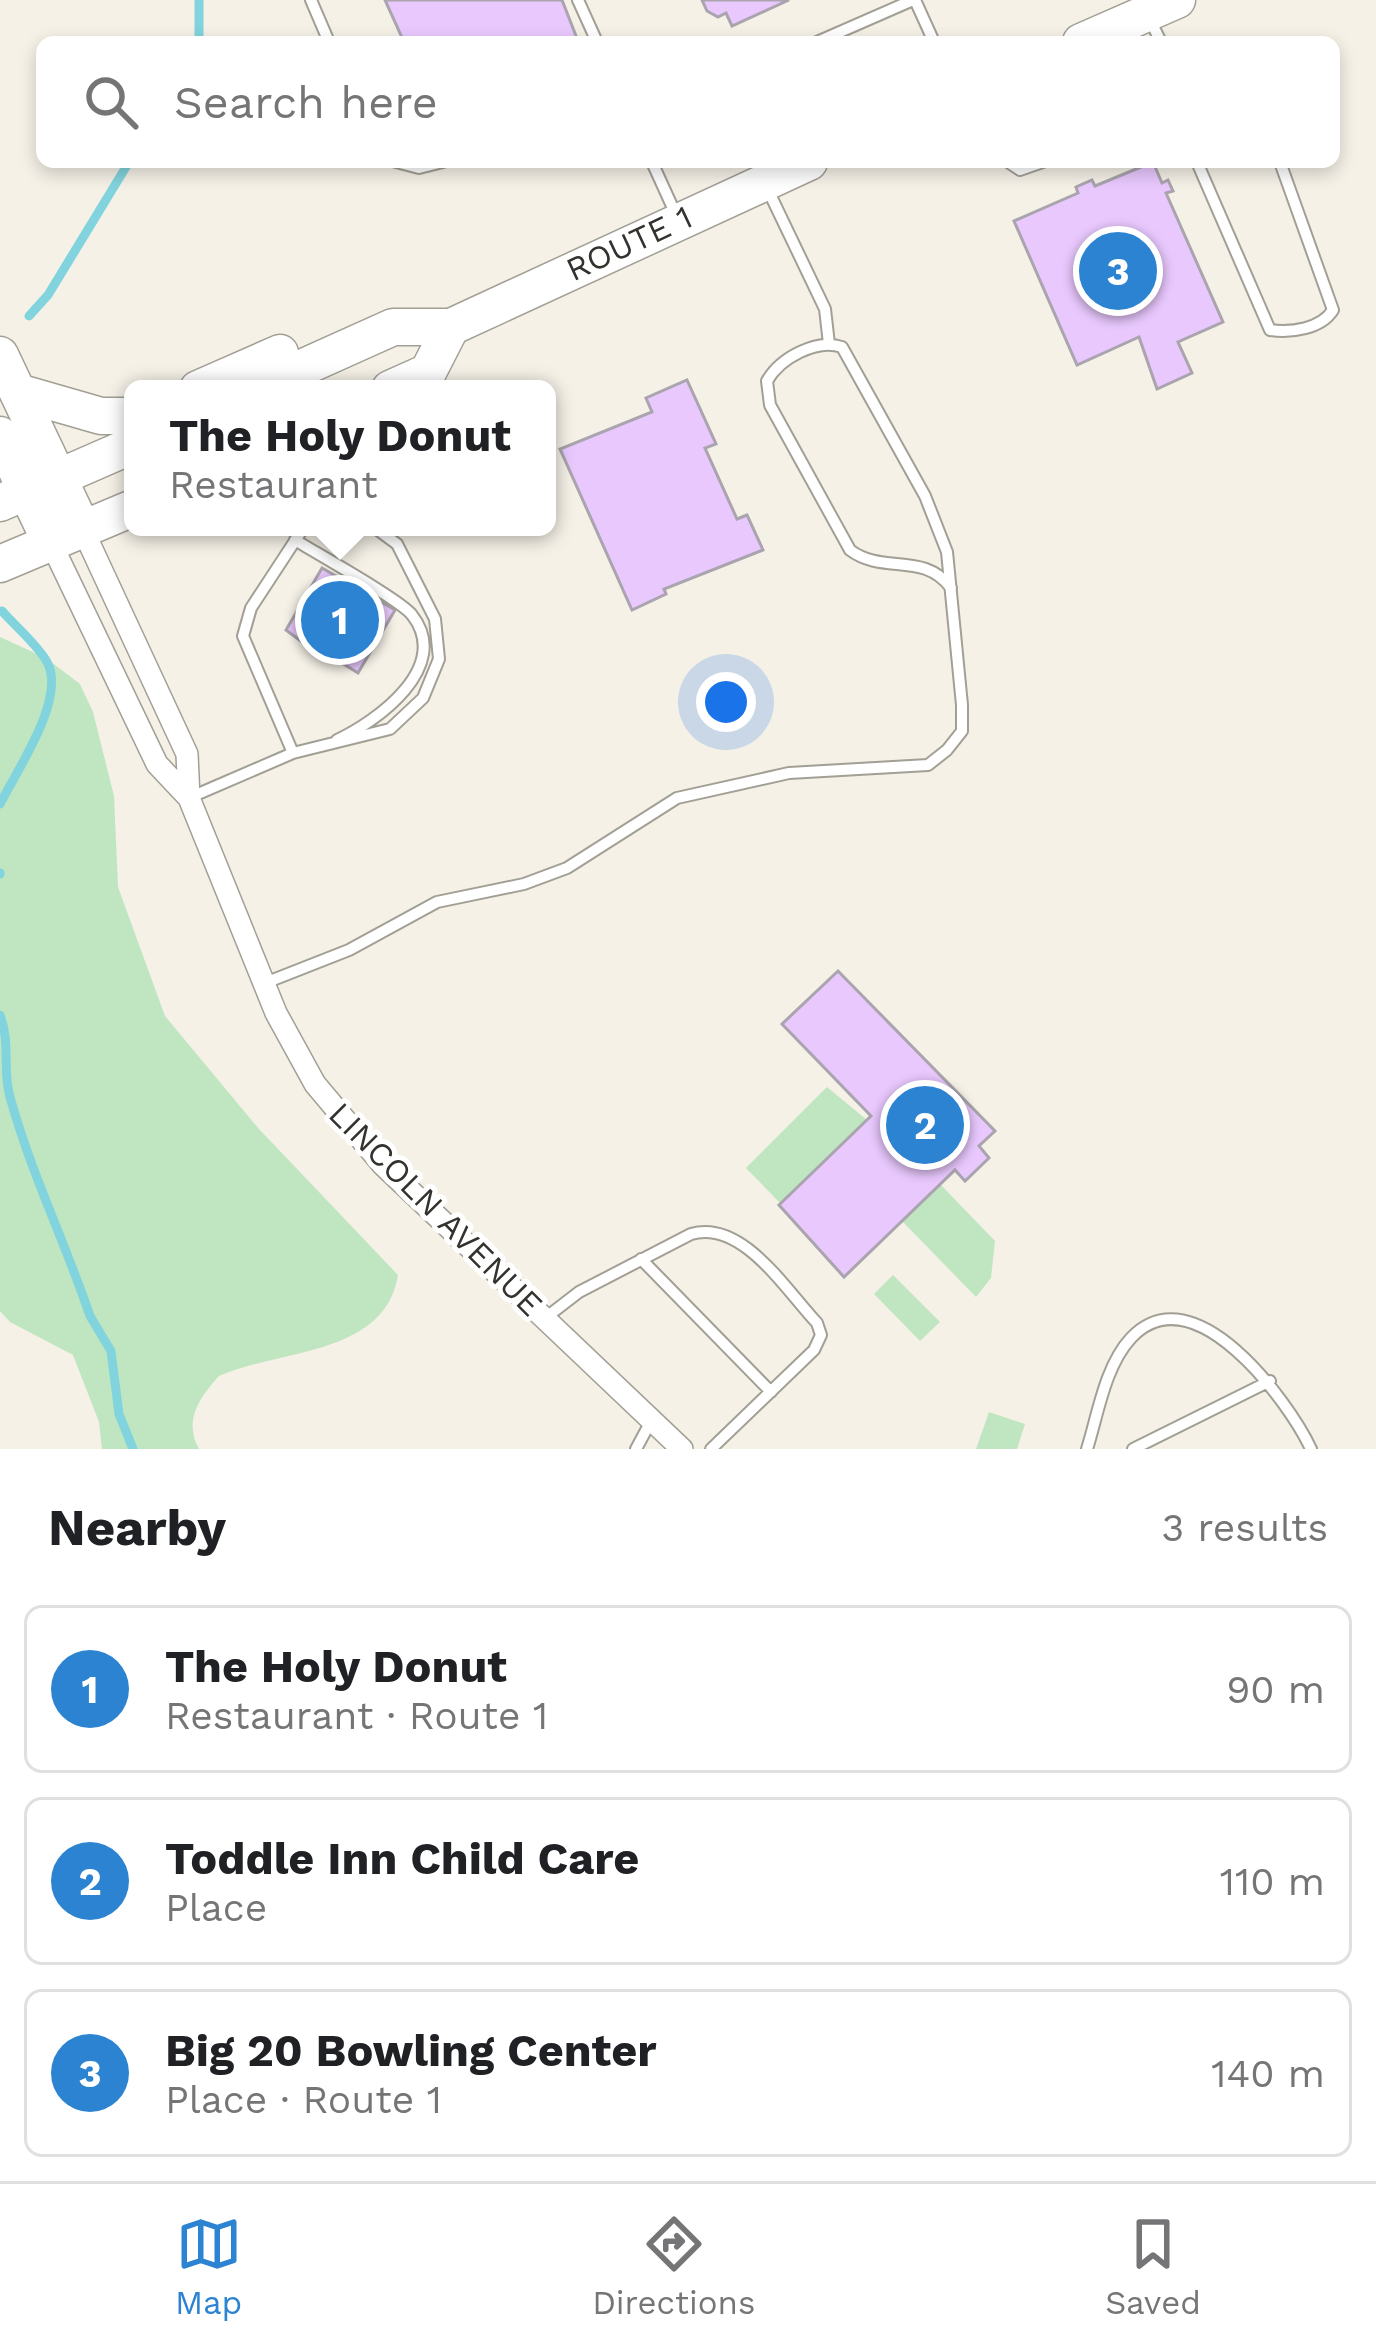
<!DOCTYPE html>
<html lang="en">
<head>
<meta charset="utf-8">
<style>
  body { margin:0; font-family:"Work Sans",sans-serif; background:#f6f6f6; color:#202124 }
  .you { position:absolute; left:726px; top:702px; width:42px; height:42px; margin:-30px; border:9px solid #fff; border-radius:50%; background:#1a73e8; box-shadow:0 0 0 18px #1a73e833 }
  .badge { display:grid; place-items:center; width:78px; height:78px; border-radius:50%; background:#2c83d1; color:#fff; font-size:39px; font-weight:700 }
  .pin { position:absolute; translate:-50% -50%; border:6px solid #fff; box-shadow:0 3px 12px #0006 }
  .popup { position:absolute; left:124px; top:380px; width:432px; height:156px; box-sizing:border-box; display:grid; place-content:center; border-radius:18px; background:#fff; filter:drop-shadow(0 3px 9px #0005); font-size:39px; white-space:nowrap; color:#757577 }
  .popup b { font-size:45px; color:#202124 }
  .popup::after { content:''; position:absolute; left:50%; top:100%; margin-left:-24px; border:24px solid transparent; border-top-color:#fff }
  .list { margin:0; padding:0; list-style:none }
  h2 { display:flex; justify-content:space-between; align-items:center; height:156px; margin:0; padding:0 48px; font-size:51px }
  h2 small { font-size:39px; font-weight:400; color:#757577 }
  .list li { display:grid; grid-template-columns:78px 1fr auto; gap:36px; align-items:center; box-sizing:border-box; height:168px; margin:0 24px 24px; padding:0 24px; border:3px solid #e0e0e0; border-radius:18px }
  .list b { display:block; font-size:45px; white-space:nowrap }
  .list p { margin:0; font-size:39px; white-space:nowrap; color:#757577 }
  .list em { font-size:39px; font-style:normal; color:#757577 }
  .icon { flex:none; width:66px; height:66px; fill:none; stroke:currentColor; stroke-width:2; stroke-linecap:round; stroke-linejoin:round }
  .map { position:relative; flex:none; width:1376px; height:1449px; overflow:hidden }
  .search { position:absolute; background:#fff; box-shadow:0 6px 18px #0003; left:36px; right:36px; top:36px; height:132px; display:flex; align-items:center; gap:30px; box-sizing:border-box; padding:0 42px; border-radius:18px; color:#757577; font-size:45px }
  .sheet { height:732px; background:#fff }
  nav { display:flex; justify-content:space-around; align-items:center; box-sizing:border-box; height:168px; border-top:3px solid #e0e0e0; background:#fff; font-size:33px; color:#757577 }
  nav a { display:grid; justify-items:center; gap:6px }
  nav .on { color:#2c83d1 }
  .map>svg:first-child { display:block }
  .green { fill:#c0e6c1 }
  .lines { fill:none; stroke-linecap:round; stroke-linejoin:round }
  .stream { stroke:#81d4dd; stroke-width:9 }
  .building { fill:#e9c8fe; stroke:#a9a4ad; stroke-width:3 }
  .lane-casing { stroke:#a29f95; stroke-width:14 }
  .street-casing { stroke:#a29f95; stroke-width:24 }
  .primary-casing { stroke:#a29f95; stroke-width:39 }
  .lane { stroke:#fff; stroke-width:10 }
  .street { stroke:#fff; stroke-width:21 }
  .primary { stroke:#fff; stroke-width:36 }
  .labels { text-anchor:middle; dominant-baseline:central; stroke-width:10; stroke-linejoin:round; paint-order:stroke }
  .street-label { font-size:33px; fill:#33322e; stroke:#fff }
</style>
</head>
<body>
<div class="map">
<svg width="1376" height="1449" viewBox="0 0 1376 1449">
  <rect width="100%" height="100%" fill="#f5f1e7"/>
  <!-- green -->
  <path class="green" d="M0 637 46 658 80 684 93 712 114 796 118 887 165 1016 259 1129 398 1275C385 1356 280 1349 219 1376 200 1397 183 1421 199 1449H102L99 1422 73 1355 10 1322 0 1311Z
    M827 1087 867 1120 781 1204 746 1168Z
    M940 1184 995 1241 991 1278 976 1297 902 1221Z
    M893 1275 940 1322 920 1341 874 1294Z
    M989 1412 1025 1424 1017 1449H976Z"/>
  <g class="lines">
    <!-- stream -->
    <path class="stream" d="M199 0V42
      M29 316 48 295 129 162
      M0 804C17 770 67 698 47 662 37 644 16 627 2 611
      M0 873V874
      M0 1015C11 1044 2 1070 10 1097 31 1173 65 1242 90 1316L111 1351 119 1414 133 1449"/>
  </g>
  <!-- building -->
  <path class="building" d="M385 0H562L578 41 404 42Z
    M702 0H789L732 26 726 13 718 17 707 11Z
    M1153 162 1162 183 1168 180 1173 191 1166 193 1223 322 1178 342 1192 373 1157 389 1139 337 1077 365 1014 221 1078 193 1076 187 1092 180 1095 186Z
    M687 380 716 444 705 448 737 519 747 515 763 550 664 589 666 594 632 610 560 449 652 412 646 398Z
    M322 568 395 610 358 673 324 652 321 656 286 630Z
    M838 971 995 1131 979 1146 989 1158 965 1181 955 1170 844 1277 779 1205 871 1116 782 1024Z"/>
  <g class="lines">
    <defs>
      <path id="lane" d="M311 0 329 42
        M578 0 597 42
        M915 0 934 42
        M1148 16 1161 42
        M817 42 913 0
        M396 162 419 168 443 162
        M652 162 677 217
        M1008 162 1020 170 1043 162
        M1197 162 1270 330C1291 333 1321 329 1333 310L1280 162
        M768 190 825 309 829 344
        M295 540C316 553 402 601 412 615 453 667 376 722 337 740
        M293 753 243 636 251 608 304 527
        M191 797 293 753 390 729 423 698 439 659 435 619 397 544 374 527
        M265 983 349 950 437 902 524 884 567 868 677 798 789 773 928 765 947 750 962 731V705L947 552 925 496 842 347C817 338 780 358 767 381L770 405 850 550C883 575 924 551 951 588
        M641 1259 771 1392
        M544 1319 579 1292 691 1234C742 1219 785 1289 817 1323L821 1335 814 1350 711 1449
        M636 1449 651 1421
        M1087 1449C1098 1414 1105 1366 1131 1338 1194 1271 1289 1402 1311 1449
        M1133 1449 1270 1381"/>
      <path id="street" d="M83 530 187 754 189 798 276 1013 315 1084 383 1165 682 1449
        M51 543 157 764 189 798"/>
      <path id="primary" d="M1081 42 1177 0
        M0 355 83 530
        M198 389 280 353
        M255 389 393 327H451L809 162
        M390 389 428 372 451 327
        M21 393 101 416H133
        M0 435 51 543
        M0 503 133 445
        M0 564 133 508"/>
    </defs>
    <!-- lane casing -->
    <use href="#lane" class="lane-casing"/>
    <!-- street casing -->
    <use href="#street" class="street-casing"/>
    <!-- primary casing -->
    <use href="#primary" class="primary-casing"/>
    <!-- lane -->
    <use href="#lane" class="lane"/>
    <!-- street -->
    <use href="#street" class="street"/>
    <!-- primary -->
    <use href="#primary" class="primary"/>
  </g>
  <g class="labels">
    <!-- street labels -->
    <g class="street-label">
      <text transform="translate(629 243) rotate(-25)">ROUTE 1</text>
      <text transform="translate(436 1209) rotate(45)">LINCOLN AVENUE</text>
    </g>
  </g>
</svg>
<div class="you"></div>
<div class="pin badge" style="left:340px;top:620px">1</div>
<div class="popup"><b>The Holy Donut</b>Restaurant</div>
<div class="pin badge" style="left:925px;top:1125px">2</div>
<div class="pin badge" style="left:1118px;top:271px">3</div>
<div class="search"><svg class="icon" aria-label="search" viewBox="0 0 24 24"><circle cx="10" cy="10" r="6"/><path d="M15 15l6 6"/></svg>Search here</div>
</div>
<section class="sheet">
<h2>Nearby<small>3 results</small></h2>
<ul class="list">
<li><span class="badge">1</span><div><b>The Holy Donut</b><p>Restaurant · Route 1</p></div><em>90 m</em></li>
<li><span class="badge">2</span><div><b>Toddle Inn Child Care</b><p>Place</p></div><em>110 m</em></li>
<li><span class="badge">3</span><div><b>Big 20 Bowling Center</b><p>Place · Route 1</p></div><em>140 m</em></li>
</ul>
</section>
<nav>
<a class="on"><svg class="icon" aria-label="map" viewBox="0 0 24 24"><path d="M3 6l6-2 6 2 6-2v14l-6 2-6-2-6 2zM9 4v14M15 6v14"/></svg>Map</a>
<a><svg class="icon" aria-label="directions" viewBox="0 0 24 24"><path d="M12 3l9 9-9 9-9-9zM9 14v-3h6M13 9l2 2-2 2"/></svg>Directions</a>
<a><svg class="icon" aria-label="saved" viewBox="0 0 24 24"><path d="M7 4h10v16l-5-4-5 4z"/></svg>Saved</a>
</nav>
</body>
</html>
